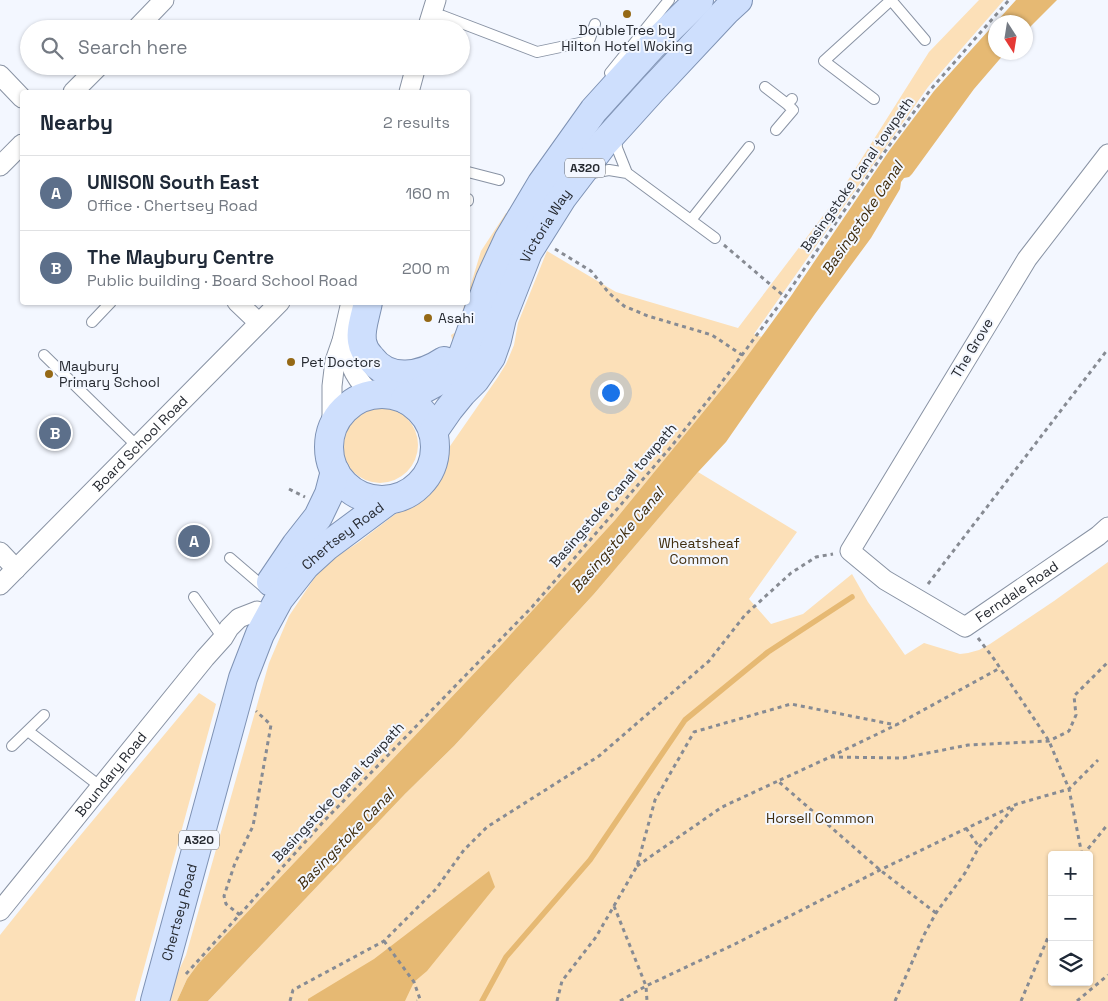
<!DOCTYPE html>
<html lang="en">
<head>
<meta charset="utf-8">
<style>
  body { margin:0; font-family:"Space Grotesk",sans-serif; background:#f2f2f3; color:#1f2937 }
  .controls { position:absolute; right:15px; bottom:15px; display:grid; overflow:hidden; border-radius:5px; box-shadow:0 1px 4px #0004 }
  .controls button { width:45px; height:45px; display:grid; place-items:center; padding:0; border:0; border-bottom:1px solid #e0e1e3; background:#fff; color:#1f2937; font:25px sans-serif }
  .compass { position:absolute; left:988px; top:15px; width:45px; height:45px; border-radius:50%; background:#fff; box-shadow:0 1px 4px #0004; rotate:168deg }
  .you { position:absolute; left:610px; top:392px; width:18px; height:18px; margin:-12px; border:4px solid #fff; border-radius:50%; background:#1a73e8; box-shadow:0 0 0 8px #1a73e833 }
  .badge { display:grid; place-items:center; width:32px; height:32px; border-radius:50%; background:#956916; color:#fff; font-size:16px; font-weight:700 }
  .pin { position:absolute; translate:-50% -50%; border:2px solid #fff; box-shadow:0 1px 5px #0006 }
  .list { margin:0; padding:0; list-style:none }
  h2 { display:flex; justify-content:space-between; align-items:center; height:65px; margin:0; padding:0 20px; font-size:21px }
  h2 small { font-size:16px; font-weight:400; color:#747a83 }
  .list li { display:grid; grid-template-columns:32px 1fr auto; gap:15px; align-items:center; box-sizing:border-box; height:75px; padding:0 20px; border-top:1px solid #e0e1e3 }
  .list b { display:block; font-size:19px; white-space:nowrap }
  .list p { margin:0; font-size:16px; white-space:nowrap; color:#747a83 }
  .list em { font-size:16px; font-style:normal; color:#747a83 }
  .icon { flex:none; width:28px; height:28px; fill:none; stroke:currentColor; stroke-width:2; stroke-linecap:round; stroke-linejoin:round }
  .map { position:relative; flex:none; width:1108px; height:1001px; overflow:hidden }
  .search { position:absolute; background:#fff; box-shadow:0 1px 4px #0004; left:20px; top:20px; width:450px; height:55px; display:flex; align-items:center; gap:12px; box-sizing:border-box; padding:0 18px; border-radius:28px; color:#747a83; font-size:19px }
  .panel { position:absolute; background:#fff; box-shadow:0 1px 4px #0004; left:20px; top:90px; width:450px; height:215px; border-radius:5px }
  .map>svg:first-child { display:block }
  .green { fill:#fce0b8; fill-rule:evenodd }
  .water { fill:#e6b973 }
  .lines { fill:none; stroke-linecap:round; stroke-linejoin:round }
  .stream { stroke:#e6b973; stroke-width:5.5 }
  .service-casing { stroke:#8993a4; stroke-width:12 }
  .minor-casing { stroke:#8993a4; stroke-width:21 }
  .primary-casing { stroke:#7e92b4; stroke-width:30 }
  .path { stroke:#878b93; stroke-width:3; stroke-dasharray:4 4; stroke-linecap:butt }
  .service { stroke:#fff; stroke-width:10 }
  .minor { stroke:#fff; stroke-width:19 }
  .primary { stroke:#cedffd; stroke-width:28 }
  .poi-dot { fill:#956916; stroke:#f3f7ff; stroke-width:2 }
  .labels { text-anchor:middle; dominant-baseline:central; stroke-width:4; stroke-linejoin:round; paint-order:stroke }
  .shield { fill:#f3f7ff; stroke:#64686f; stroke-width:1 }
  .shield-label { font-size:12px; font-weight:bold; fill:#262a31 }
  .poi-label { font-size:14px; fill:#262a31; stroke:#f3f7ff; text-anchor:start }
  .street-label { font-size:14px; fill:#262a31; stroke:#f3f7ff }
  .park-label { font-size:14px; fill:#412e0f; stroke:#f3f7ff }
  .water-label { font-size:15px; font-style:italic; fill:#3e2b0c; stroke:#f3f7ff }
</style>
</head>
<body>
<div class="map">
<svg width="1108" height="1001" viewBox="0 0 1108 1001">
  <rect width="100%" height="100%" fill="#f3f7ff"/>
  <!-- green -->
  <path class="green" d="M979 0H1004L928 87 754 334 762 337 735 373 615 520 501 645 198 964 187 979 177 1001H171L166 998 186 955 269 663 289 616 317 574 327 563 359 542 398 512 409 508 425 497 438 483 446 466 448 449 498 377 506 364 514 345 518 323 547 251 616 292 738 328 838 196 929 52Z
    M506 213 511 215 453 343 451 335 456 332 465 303 468 302V294L481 251Z
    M342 445a38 38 0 1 1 76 0a38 38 0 1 1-76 0Z
    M698 472 797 532 749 599 771 624 803 614 852 574 868 602 905 655 924 643 960 654 968 653 979 650 990 644 1054 601 1108 562V1001H208L405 794 454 746 594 594ZM1052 855H1089V982H1052Z
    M199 693 216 704 135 1001H0V935L64 855Z"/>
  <!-- water -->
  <path class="water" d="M1016 0H1057L1026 31V22H996V52L1005 53 974 89 912 174 909 177 904 178 901 182 900 189 871 238 815 314 726 442 698 472 594 594 454 746 405 794 208 1001H177L187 979 198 964 501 645 615 520 735 373 791 296 889 151 934 91Z
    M489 871 495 887 427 971 414 982 405 1001H308V999L374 959Z"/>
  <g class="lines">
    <!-- stream -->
    <path class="stream" d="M482 1001 506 957 590 860 685 720 768 652 852 597"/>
    <defs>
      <path id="service" d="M891 0 925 40
        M432 14 443 16 537 52 589 41 595 24
        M610 73 669 0
        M765 87 787 104 792 99
        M874 99 824 61 891 0
        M776 130 793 110 787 104
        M616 136 617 148 627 173
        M468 172 499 180
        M586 174 609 170 627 173 715 238
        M468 199V201
        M691 220 749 147
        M92 322 111 302
        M44 355 137 446
        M230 558 266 589
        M194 597 223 638
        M28 731 101 787
        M12 746 44 715"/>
      <g id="minor">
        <path d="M136 29 164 0"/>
        <path d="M427 29 436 0"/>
        <path d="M0 75 22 98"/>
        <path d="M73 92 99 66"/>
        <path d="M409 92 416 66"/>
        <path id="s1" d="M1108 154 1027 259 850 551 885 580 965 627 1098 536 1108 527"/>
        <path d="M0 166 22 144"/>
        <path d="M237 302 259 323"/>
        <path d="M342 341C350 364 354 379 373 395"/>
        <path d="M332 428V386L335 361 342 341 351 302"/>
        <path d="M0 552 16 569"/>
        <path id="s2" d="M0 585 280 302"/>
        <path id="s3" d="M0 911 205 658 223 638 229 628 239 618 257 611"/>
      </g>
      <g id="primary">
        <path d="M368 302C366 314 360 329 362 341 363 348 366 353 371 358 389 383 422 376 444 361"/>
        <circle cx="382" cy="447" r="53"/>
        <path d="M405 399 446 377 463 354 490 279 508 240 542 183 594 110 651 47 699 0"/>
        <path id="s4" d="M433 432 449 409 462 393 475 380 491 357 497 340 502 318 528 252 562 198 604 143 651 91 726 11 738 0"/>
        <path d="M271 582 296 545 318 517 329 494 335 471"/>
        <path id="s5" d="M155 1001 243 678 260 634 279 599 305 566 327 546 389 500"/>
      </g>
    </defs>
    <!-- service casing -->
    <use href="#service" class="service-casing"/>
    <!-- minor casing -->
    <use href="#minor" class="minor-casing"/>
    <!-- primary casing -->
    <use href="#primary" class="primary-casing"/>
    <!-- path -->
    <path class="path" d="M724 245 785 297
      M555 249 591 271 609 293 624 306 648 316 712 335 742 355
      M289 489 305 497
      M928 584 1108 349
      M978 638 994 659 1049 741 1069 789 1082 855
      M831 757 903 758 968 745 1049 741 1069 731 1076 715 1074 696 1108 662
      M966 828 979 847
      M1083 855 1108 824
      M637 866 722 807 778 781
      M614 906 646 986 647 1001
      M936 913 880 870 778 781 830 757 896 725 1000 668
      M240 915 226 904 224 896 235 863 253 826 271 725 256 711
      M384 941 414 982 420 999 417 1001
      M186 974 325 820 532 607 670 448 713 394 785 297 886 150 931 89 1009 0
      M290 1001 293 990 384 941 436 889 464 850 487 827 599 756 709 661 745 615 791 573 816 557 833 554
      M557 1001 562 981 596 937 637 866 655 800 694 732 791 704 896 725
      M620 1001 646 986 735 944 880 870 1017 804 1069 789 1098 760
      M895 1001 924 935 936 913 965 873 979 847 1015 806
      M1021 1001 1052 928
      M1077 1001 1108 975"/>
    <!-- service -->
    <use href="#service" class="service"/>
    <!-- minor -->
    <use href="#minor" class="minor"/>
    <!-- primary -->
    <use href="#primary" class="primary"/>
  </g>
  <!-- markers -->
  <g class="poi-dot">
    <circle cx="627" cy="14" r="5"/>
    <circle cx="428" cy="318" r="5"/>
    <circle cx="291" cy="362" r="5"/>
    <circle cx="49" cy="374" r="5"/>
  </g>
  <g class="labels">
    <!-- shield labels -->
    <g class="shield">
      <rect x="565" y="158.5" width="40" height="19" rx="4"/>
      <rect x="179" y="830.5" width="40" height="19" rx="4"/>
    </g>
    <g class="shield-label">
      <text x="585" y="168">A320</text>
      <text x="199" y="840">A320</text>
    </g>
    <!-- poi labels -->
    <g class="poi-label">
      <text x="627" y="30" text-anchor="middle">DoubleTree by<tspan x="627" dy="16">Hilton Hotel Woking</tspan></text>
      <text x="438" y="318">Asahi</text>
      <text x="301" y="362">Pet Doctors</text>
      <text x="59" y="366">Maybury<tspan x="59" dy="16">Primary School</tspan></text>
    </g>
    <!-- street labels -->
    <g class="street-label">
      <text transform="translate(857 174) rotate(-55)">Basingstoke Canal towpath</text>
      <text stroke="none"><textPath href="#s4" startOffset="238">Victoria Way</textPath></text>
      <text transform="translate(972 348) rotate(-59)">The Grove</text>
      <text stroke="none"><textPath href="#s2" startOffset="199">Board School Road</textPath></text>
      <text transform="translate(613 495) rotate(-49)">Basingstoke Canal towpath</text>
      <text stroke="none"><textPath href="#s5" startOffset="512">Chertsey Road</textPath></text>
      <text stroke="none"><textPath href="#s1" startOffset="675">Ferndale Road</textPath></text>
      <text stroke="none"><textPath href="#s3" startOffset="176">Boundary Road</textPath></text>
      <text transform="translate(338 792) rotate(-47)">Basingstoke Canal towpath</text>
      <text stroke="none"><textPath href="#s5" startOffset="92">Chertsey Road</textPath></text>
    </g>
    <!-- park labels -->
    <g class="park-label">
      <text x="699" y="543">Wheatsheaf<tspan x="699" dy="16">Common</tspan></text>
      <text x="820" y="818">Horsell Common</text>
    </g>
    <!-- water labels -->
    <g class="water-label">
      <text transform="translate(862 218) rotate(-56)">Basingstoke Canal</text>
      <text transform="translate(617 540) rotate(-49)">Basingstoke Canal</text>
      <text transform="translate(345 839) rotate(-46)">Basingstoke Canal</text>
    </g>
  </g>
</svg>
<div class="controls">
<button>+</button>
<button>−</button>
<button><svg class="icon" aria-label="layers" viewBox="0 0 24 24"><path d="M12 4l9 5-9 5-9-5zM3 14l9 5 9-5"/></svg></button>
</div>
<svg class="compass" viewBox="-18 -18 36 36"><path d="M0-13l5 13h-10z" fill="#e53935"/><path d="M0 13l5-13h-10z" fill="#747a83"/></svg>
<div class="you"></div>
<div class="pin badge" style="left:194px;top:541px;background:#5c6f8a">A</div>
<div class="pin badge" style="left:55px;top:433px;background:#5c6f8a">B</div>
<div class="search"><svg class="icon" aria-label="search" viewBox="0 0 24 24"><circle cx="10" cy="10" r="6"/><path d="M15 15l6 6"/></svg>Search here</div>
<section class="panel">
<h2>Nearby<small>2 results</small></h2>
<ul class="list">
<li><span class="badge" style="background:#5c6f8a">A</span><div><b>UNISON South East</b><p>Office · Chertsey Road</p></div><em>160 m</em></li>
<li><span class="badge" style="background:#5c6f8a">B</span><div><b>The Maybury Centre</b><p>Public building · Board School Road</p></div><em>200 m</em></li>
</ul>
</section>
</div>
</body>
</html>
